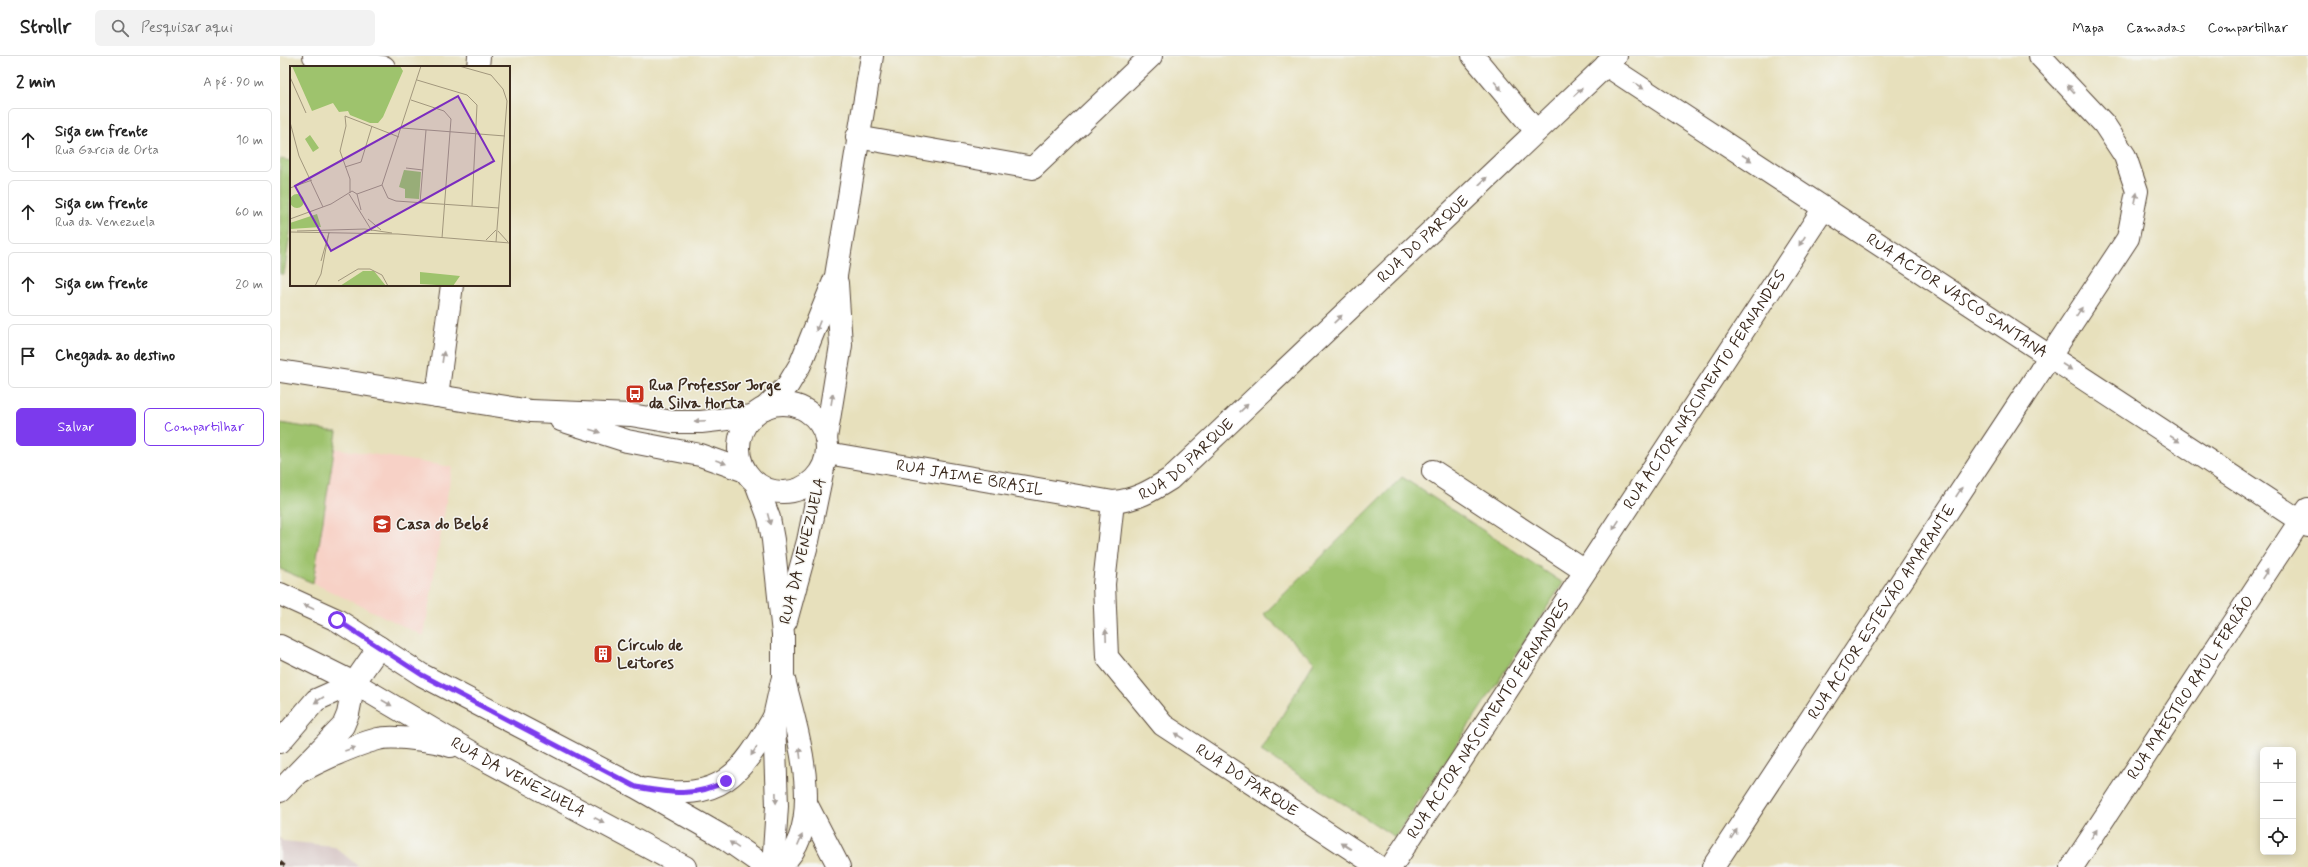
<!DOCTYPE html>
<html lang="pt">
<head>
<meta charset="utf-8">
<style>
  body { margin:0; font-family:Mynerve,sans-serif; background:#f2f2f2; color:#222 }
  .controls { position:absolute; right:12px; bottom:12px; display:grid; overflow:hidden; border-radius:6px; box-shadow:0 2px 10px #0003 }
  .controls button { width:36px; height:36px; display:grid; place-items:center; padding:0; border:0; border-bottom:1px solid #e0e0e0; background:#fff; color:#222; font:20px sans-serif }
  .stop { position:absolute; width:12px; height:12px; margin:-9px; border:3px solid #7c3aed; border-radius:50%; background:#fff }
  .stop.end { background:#7c3aed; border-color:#fff; box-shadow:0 1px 4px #0008 }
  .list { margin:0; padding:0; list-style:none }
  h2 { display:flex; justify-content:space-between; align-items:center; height:52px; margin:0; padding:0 16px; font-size:17px }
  h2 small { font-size:13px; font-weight:400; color:#767676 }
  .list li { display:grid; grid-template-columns:26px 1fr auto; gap:12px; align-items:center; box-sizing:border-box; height:64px; margin:0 8px 8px; padding:0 8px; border:1px solid #e0e0e0; border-radius:6px }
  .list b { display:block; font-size:15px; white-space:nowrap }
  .list p { margin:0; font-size:13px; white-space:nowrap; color:#767676 }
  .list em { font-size:13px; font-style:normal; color:#767676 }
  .actions { display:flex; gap:8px; padding:12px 16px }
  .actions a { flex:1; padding:9px 0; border:1px solid #7c3aed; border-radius:6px; text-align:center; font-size:14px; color:#7c3aed }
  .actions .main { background:#7c3aed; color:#fff }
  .icon { flex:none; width:22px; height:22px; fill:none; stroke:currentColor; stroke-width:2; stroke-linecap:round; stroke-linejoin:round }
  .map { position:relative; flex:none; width:2028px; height:811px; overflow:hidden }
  header { display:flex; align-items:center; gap:24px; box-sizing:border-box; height:56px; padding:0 20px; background:#fff; border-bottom:1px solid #e0e0e0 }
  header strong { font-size:19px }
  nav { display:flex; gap:22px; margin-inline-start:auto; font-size:14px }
  .search { width:280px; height:36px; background:#f2f2f2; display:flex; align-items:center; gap:10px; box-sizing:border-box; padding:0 14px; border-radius:6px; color:#767676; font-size:15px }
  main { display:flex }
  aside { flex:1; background:#fff }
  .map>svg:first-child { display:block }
  .built { fill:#f7d1c6 }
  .industrial { fill:#d2bfbf }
  .green { fill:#9ec36d; stroke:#6c7646 }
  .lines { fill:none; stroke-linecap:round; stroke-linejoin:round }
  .street-casing { stroke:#554536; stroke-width:24 }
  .secondary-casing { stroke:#554536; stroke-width:24 }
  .street { stroke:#fff; stroke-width:22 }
  .secondary { stroke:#fff; stroke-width:22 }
  .rail { stroke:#3b2a1e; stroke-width:3; stroke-dasharray:6 3; stroke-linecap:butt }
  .oneway { fill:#a79f9a }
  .route { stroke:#7c3aed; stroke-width:5 }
  .labels { text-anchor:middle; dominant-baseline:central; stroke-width:3; stroke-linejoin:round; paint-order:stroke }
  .street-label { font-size:16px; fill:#3b2a1e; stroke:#f6f6f2 }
  .poi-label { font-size:16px; font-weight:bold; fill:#3b2a1e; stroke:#f6f6f2; text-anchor:start }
  .inset-road { fill:none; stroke:#a2977d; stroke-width:1 }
  .view { fill:#7b2cbf; fill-opacity:0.15; stroke:#7b2cbf; stroke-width:2 }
  .inset-edge { fill:none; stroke:#3b2a1e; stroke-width:2 }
</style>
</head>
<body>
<header>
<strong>Strollr</strong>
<div class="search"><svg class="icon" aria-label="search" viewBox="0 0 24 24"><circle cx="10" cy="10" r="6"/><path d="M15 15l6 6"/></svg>Pesquisar aqui</div>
<nav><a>Mapa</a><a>Camadas</a><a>Compartilhar</a></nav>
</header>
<main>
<aside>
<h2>2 min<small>A pé · 90 m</small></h2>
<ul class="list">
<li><svg class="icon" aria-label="ahead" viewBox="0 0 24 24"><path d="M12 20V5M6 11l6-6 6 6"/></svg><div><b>Siga em frente</b><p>Rua Garcia de Orta</p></div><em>10 m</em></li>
<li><svg class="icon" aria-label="ahead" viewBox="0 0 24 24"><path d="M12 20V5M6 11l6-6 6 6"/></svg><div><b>Siga em frente</b><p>Rua da Venezuela</p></div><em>60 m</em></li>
<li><svg class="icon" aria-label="ahead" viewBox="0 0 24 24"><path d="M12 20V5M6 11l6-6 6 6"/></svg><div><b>Siga em frente</b></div><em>20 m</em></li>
<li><svg class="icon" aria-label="arrive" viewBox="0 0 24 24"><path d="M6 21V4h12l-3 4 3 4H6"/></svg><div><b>Chegada ao destino</b></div></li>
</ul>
<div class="actions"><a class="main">Salvar</a><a>Compartilhar</a></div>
</aside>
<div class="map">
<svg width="2028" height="811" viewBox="0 0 2028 811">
  <rect width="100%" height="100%" fill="#f6f6f2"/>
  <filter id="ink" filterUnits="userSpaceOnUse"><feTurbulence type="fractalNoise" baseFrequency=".025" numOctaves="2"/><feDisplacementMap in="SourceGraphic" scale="8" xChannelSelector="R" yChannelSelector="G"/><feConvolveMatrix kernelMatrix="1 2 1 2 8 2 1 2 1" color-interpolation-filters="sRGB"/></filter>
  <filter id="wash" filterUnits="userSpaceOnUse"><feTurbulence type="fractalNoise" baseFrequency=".012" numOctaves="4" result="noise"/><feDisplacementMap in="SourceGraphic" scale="16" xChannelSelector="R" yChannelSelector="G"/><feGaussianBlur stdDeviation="0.9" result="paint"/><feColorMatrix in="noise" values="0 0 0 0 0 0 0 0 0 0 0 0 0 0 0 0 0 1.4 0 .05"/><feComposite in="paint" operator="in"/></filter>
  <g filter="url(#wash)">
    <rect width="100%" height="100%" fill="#e7e0bc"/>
    <!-- built -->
    <path class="built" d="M54 392 172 411 144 580 33 527Z"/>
    <!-- industrial -->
    <path class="industrial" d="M0 782 3 785 54 790 79 811H0Z"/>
    <!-- green -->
    <path class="green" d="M0 103 11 105V172L4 218H0Z
      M0 367 57 376 33 527 0 513Z
      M1122 421 1283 527 1115 781 981 695 1034 606 984 558Z"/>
  </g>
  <g filter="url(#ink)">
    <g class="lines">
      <defs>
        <g id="street">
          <path d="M34 0 104 11"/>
          <path d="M1193 0 1256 75"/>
          <path id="s1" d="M1326 9 2028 470"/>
          <path d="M198 11 199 0"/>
          <path d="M577 81 753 112 871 0"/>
          <path d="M0 315 251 355 351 359 393 366H421L473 360"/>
          <path d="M157 340 172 229"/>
          <circle cx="503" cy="392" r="44"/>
          <path d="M485 352 508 329 520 309 556 220 592 0"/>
          <path d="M281 364 347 385 420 399 465 415"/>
          <path d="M546 382 561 289 557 227"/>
          <path id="s2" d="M547 397 833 446C856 444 871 435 890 423L1336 0"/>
          <path d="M1153 415 1305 515"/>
          <path d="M476 427 489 462 493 484 503 578V620"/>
          <path id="s3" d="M833 446 824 528 827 601 883 669 1099 811"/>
          <path d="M506 565 528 485 543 412"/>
          <path id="s4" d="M1111 811 1544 152"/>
          <path id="s5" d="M1433 811 1848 182 1857 135 1845 100 1824 68 1760 0"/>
          <path id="s6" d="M1792 811 2028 453"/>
        </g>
        <g id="secondary">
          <path d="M0 538 57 564 142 619 356 731 440 779 486 811"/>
          <path id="s7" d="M0 590 74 627 198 700 405 811"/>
          <path d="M0 686 36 644 74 627"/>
          <path d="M21 715C46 702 71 690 98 683 113 679 156 685 171 690"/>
          <path d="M367 733C441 746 460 720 494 661"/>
          <path d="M0 735 63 670 68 658 74 627 99 591"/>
          <path d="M527 749 559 811"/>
          <path d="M493 811 497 750 494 661 502 625"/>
          <path d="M498 811C550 773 516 672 503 620"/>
        </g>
      </defs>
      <!-- street casing -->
      <use href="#street" class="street-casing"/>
      <!-- secondary casing -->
      <use href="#secondary" class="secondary-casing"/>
      <!-- street -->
      <use href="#street" class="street"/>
      <!-- secondary -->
      <use href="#secondary" class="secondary"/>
      <!-- rail -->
      <path class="rail" d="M0 806 6 811"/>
    </g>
    <!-- one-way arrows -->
    <defs><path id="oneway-solid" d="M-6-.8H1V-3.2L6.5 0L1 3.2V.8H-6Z"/></defs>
    <g class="oneway">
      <use href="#oneway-solid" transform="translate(1218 30) rotate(50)"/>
      <use href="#oneway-solid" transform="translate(1359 30) rotate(33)"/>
      <use href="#oneway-solid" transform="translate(1791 33) rotate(-133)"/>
      <use href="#oneway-solid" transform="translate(1298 36) rotate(-43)"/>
      <use href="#oneway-solid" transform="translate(1467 102) rotate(33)"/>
      <use href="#oneway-solid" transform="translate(1203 125) rotate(-44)"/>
      <use href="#oneway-solid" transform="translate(1856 142) rotate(-79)"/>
      <use href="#oneway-solid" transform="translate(1522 185) rotate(123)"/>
      <use href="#oneway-solid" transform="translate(1799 256) rotate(-56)"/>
      <use href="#oneway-solid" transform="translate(1058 263) rotate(-44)"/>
      <use href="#oneway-solid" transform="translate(538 270) rotate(112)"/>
      <use href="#oneway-solid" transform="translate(163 301) rotate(-82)"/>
      <use href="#oneway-solid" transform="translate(1787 311) rotate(33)"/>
      <use href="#oneway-solid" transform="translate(552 343) rotate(-81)"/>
      <use href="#oneway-solid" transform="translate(964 352) rotate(-44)"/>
      <use href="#oneway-solid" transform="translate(420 365) rotate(177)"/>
      <use href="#oneway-solid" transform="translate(315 375) rotate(17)"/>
      <use href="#oneway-solid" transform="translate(1895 383) rotate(33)"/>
      <use href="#oneway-solid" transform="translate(441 406) rotate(20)"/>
      <use href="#oneway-solid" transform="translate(1679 436) rotate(-57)"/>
      <use href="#oneway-solid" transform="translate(489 463) rotate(75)"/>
      <use href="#oneway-solid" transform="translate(1336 469) rotate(123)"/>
      <use href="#oneway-solid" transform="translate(1985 518) rotate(-57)"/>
      <use href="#oneway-solid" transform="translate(29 551) rotate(-156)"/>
      <use href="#oneway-solid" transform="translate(826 579) rotate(-92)"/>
      <use href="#oneway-solid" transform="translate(39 644) rotate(147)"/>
      <use href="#oneway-solid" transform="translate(107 647) rotate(30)"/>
      <use href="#oneway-solid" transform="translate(899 680) rotate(-147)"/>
      <use href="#oneway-solid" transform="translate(70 693) rotate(-19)"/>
      <use href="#oneway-solid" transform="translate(474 695) rotate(123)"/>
      <use href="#oneway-solid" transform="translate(520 697) rotate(-97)"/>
      <use href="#oneway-solid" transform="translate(496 742) rotate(89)"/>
      <use href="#oneway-solid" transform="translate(319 764) rotate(28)"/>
      <use href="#oneway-solid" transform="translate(1454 778) rotate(-57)"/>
      <use href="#oneway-solid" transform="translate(1814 778) rotate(-57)"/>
      <use href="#oneway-solid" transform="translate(520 784) rotate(-67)"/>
      <use href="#oneway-solid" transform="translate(454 789) rotate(-146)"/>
      <use href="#oneway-solid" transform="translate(1066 790) rotate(-147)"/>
    </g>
  </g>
  <g class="lines" filter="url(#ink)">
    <!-- route -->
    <path class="route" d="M57 564 142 619 356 731C390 737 414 742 446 725"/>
  </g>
  <!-- icons -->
  <defs>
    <symbol id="bus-square" viewBox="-11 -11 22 22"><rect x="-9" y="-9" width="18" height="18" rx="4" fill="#c8321e" stroke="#f6f6f2"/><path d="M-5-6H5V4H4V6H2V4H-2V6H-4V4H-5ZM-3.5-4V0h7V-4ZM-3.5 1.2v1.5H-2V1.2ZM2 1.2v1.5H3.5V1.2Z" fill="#fff"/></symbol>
    <symbol id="school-square" viewBox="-11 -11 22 22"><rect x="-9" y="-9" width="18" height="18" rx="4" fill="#c8321e" stroke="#f6f6f2"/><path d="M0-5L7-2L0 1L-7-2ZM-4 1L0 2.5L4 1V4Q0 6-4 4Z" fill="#fff"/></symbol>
    <symbol id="building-square" viewBox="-11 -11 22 22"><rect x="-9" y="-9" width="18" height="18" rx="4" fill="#c8321e" stroke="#f6f6f2"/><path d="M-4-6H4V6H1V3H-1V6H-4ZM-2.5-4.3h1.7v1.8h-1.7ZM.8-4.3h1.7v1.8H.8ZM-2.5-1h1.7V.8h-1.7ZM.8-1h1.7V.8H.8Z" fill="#fff"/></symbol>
  </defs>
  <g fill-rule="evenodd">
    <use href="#bus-square" x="344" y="327" width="22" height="22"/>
    <use href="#school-square" x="91" y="457" width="22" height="22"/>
    <use href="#building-square" x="312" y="587" width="22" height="22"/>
  </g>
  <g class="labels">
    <!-- street labels -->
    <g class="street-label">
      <text stroke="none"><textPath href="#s2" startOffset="701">RUA DO PARQUE</textPath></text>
      <text stroke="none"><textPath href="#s1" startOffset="420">RUA ACTOR VASCO SANTANA</textPath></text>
      <text stroke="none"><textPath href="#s4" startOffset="571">RUA ACTOR NASCIMENTO FERNANDES</textPath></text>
      <text stroke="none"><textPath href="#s2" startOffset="377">RUA DO PARQUE</textPath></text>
      <text stroke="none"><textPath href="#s2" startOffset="145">RUA JAIME BRASIL</textPath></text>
      <text transform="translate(523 495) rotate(-76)">RUA DA VENEZUELA</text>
      <text stroke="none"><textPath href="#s5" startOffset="306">RUA ACTOR ESTEVÃO AMARANTE</textPath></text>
      <text stroke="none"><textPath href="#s6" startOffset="215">RUA MAESTRO RAÚL FERRÃO</textPath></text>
      <text stroke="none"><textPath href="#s4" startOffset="177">RUA ACTOR NASCIMENTO FERNANDES</textPath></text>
      <text stroke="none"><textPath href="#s7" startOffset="272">RUA DA VENEZUELA</textPath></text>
      <text stroke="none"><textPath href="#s3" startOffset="344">RUA DO PARQUE</textPath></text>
    </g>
    <!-- poi labels -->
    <g class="poi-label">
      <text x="369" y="329">Rua Professor Jorge<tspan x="369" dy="18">da Silva Horta</tspan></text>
      <text x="116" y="468">Casa do Bebé</text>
      <text x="337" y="589">Círculo de<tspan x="337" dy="18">Leitores</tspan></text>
    </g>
  </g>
  <!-- overview -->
  <g transform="translate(10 10)">
    <rect width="220" height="220" fill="#e7e0bc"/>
    <path d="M2 0H110L113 5 93 51 88 57H80L60 49 58 45 49 46 43 37 22 45ZM20 69 29 82 23 86 15 73ZM114 104 131 106 129 133 115 132V123L109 121ZM0 135a7 7 0 1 1 14 0a7 7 0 1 1-14 0ZM27 148 31 161 0 163V157ZM73 205H84L96 220H50ZM130 206 170 210 163 220 130 218Z" fill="#9ec36d"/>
    <path class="inset-road" d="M169 0 201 9 213 23 217 35 206 176M0 11 16 47M127 14 177 29 187 39 182 140M121 34 154 45 161 53 152 172M0 56 9 90 33 141M112 62 215 70M55 101 71 96 82 60M116 102 133 104M92 119 98 132 106 135 209 142M92 119 131 0M0 122 22 114M60 127V113L50 85 56 60 55 50 109 71M59 128 82 165M67 128 92 119M130 137 136 64M0 153 41 138 62 125 67 128 71 144M78 153 91 164M7 165 75 163 102 167M208 165 218 176M0 166 108 168 220 177M196 174 206 164M31 195 39 167M48 215 68 203H80L92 209 98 220M25 220 31 208 39 166M195 220H212"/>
    <path class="view" d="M168 30 204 95 41 185 5 120Z"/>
    <rect width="220" height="220" class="inset-edge"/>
  </g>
</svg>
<div class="controls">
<button>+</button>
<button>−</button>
<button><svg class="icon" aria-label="locate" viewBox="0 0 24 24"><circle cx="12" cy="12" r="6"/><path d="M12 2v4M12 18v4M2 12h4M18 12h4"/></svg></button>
</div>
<div class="stop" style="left:57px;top:564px"></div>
<div class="stop end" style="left:446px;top:725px"></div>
</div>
</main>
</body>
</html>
